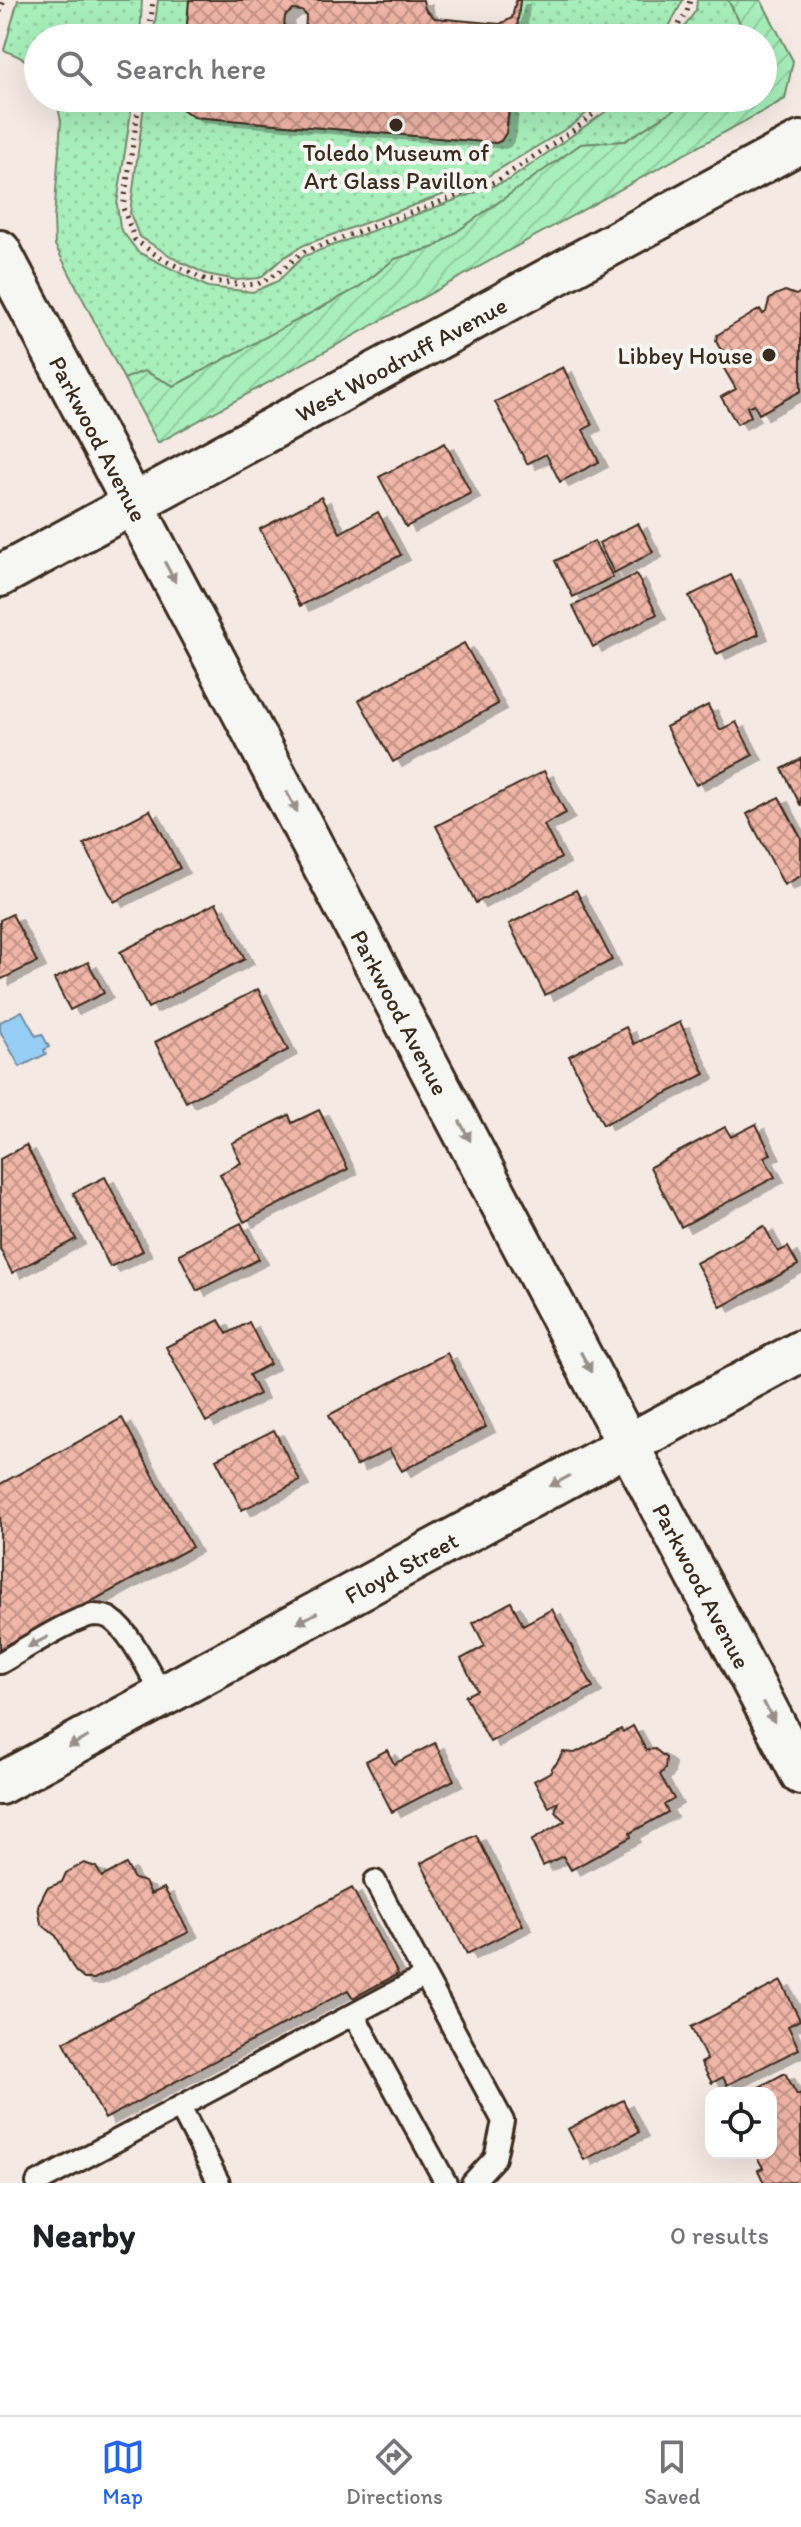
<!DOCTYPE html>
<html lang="en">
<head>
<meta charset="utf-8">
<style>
  body { margin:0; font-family:Itim,sans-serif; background:#f6f6f6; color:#202124 }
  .controls { position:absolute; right:24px; bottom:24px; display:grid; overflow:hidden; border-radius:16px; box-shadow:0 8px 32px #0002 }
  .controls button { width:72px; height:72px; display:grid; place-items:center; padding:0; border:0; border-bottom:2px solid #e0e0e0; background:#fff; color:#202124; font:40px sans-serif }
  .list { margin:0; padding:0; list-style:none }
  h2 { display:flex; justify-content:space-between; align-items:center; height:104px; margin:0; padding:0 32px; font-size:34px }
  h2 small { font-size:26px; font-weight:400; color:#757577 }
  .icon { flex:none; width:44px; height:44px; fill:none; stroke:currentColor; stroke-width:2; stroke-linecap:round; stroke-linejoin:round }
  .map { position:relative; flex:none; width:801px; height:2183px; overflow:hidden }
  .search { position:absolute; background:#fff; box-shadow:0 8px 32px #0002; left:24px; right:24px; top:24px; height:88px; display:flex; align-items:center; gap:20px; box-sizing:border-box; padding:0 28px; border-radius:44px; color:#757577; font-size:30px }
  .sheet { height:232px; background:#fff }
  nav { display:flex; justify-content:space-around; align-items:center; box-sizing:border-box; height:112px; border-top:2px solid #e0e0e0; background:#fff; font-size:22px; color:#757577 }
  nav a { display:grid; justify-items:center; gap:4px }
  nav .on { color:#2563eb }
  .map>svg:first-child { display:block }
  .grass { fill:url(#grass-dots); stroke:#728c6c; stroke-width:2 }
  .garden { fill:url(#garden-furrows); stroke:#728c6c; stroke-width:2 }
  .water { fill:#97cef5; stroke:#728c9f; stroke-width:2 }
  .building { fill:url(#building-cross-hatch); stroke:#3b2a1e; stroke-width:2; filter:url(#shadow) }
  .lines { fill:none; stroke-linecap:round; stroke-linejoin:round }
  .service-casing { stroke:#3b2a1e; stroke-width:26 }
  .minor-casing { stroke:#3b2a1e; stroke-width:46 }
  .path { stroke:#3b2a1e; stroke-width:5; stroke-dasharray:2 6; stroke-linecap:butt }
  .service { stroke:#f6f6f2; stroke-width:20 }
  .minor { stroke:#f6f6f2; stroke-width:40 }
  .oneway { fill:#989088 }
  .poi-dot { fill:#3b2a1e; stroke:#f6f6f2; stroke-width:3 }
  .labels { text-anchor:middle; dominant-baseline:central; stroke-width:8; stroke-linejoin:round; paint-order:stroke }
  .poi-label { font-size:24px; fill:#3b2a1e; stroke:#f6f6f2 }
  .street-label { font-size:24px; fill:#3b2a1e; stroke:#f6f6f2 }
</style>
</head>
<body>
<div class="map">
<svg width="801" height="2183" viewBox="0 0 801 2183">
  <defs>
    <pattern id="grass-dots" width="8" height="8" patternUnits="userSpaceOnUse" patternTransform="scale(2)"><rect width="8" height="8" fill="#a8efbb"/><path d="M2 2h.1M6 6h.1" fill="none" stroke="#92cda0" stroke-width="1.8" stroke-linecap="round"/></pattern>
    <pattern id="garden-furrows" width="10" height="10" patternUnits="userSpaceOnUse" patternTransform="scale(2)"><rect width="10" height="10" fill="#a8efbb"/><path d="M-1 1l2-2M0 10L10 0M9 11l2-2" fill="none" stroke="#92cda0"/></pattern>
    <pattern id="building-cross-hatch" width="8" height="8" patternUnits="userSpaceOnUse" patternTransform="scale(2)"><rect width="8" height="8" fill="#f0b6a8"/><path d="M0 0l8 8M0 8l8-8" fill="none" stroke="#c49488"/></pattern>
    <filter id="shadow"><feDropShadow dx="9" dy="5" stdDeviation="0" flood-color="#0004"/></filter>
  </defs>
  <rect width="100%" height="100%" fill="#f5e9e3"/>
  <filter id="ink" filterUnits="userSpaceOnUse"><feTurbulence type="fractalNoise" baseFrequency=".0125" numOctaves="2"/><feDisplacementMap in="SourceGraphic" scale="16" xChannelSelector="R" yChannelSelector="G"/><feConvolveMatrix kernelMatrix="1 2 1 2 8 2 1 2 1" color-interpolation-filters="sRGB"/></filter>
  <g filter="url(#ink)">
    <!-- grass -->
    <path class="grass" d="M18 0H142L140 38H38V71L22 58 4 50Z
      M158 0H189L186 38H153Z
      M520 0H683L663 38H516Z
      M697 0H728L748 38H677L696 10Z
      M56 98H133L117 204 120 228 138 252 208 287 253 292 278 281 304 256 509 180 625 98H693L625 141 581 144 435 247 395 259 358 288 174 386 144 371 124 379 55 245 54 219 61 121Z
      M145 98H181L182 109 194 117 496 143C511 136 508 113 510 98H604L574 124 478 182 304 245 283 258 260 278 237 280 206 274 177 260 139 236 130 213Z"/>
    <!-- garden -->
    <path class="garden" d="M728 0H761L793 61 785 99 158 443 124 379 144 371 174 386 358 288 395 259 435 247 581 144 625 141 693 98H763V38H748Z"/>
    <!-- water -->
    <path class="water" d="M22 1011 36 1036 42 1034 49 1047 44 1050 46 1054 20 1067 0 1031V1022Z"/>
    <!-- building -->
    <path class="building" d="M189 0H423L425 9 435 18 500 24 512 18 516 0H520L516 38H305L306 15 302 11 293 10 285 16 283 38H186Z
      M181 98H510L506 133 501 141 496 143 194 117 182 109Z
      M785 291 796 295 801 292V391L759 414 754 404 747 407 751 416 737 424 721 397 736 389 723 367 738 359 734 351H723L719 347 716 341 717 335 760 309 763 314 766 312 769 300 775 295Z
      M563 367 592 425 583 430 599 462 560 482 546 454 527 464 495 402Z
      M445 443 471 493 406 527 379 477Z
      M321 497 340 533 378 512 401 555 300 606 260 529Z
      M638 523 653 552 614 573 599 543Z
      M594 541 613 577 573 597 555 561Z
      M636 574 657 614 593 647 573 606Z
      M731 575 759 634 717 654 689 596Z
      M464 643 498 704 393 762 359 700Z
      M708 705 720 730 736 722 753 755 696 785 666 727Z
      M801 759V806L782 769Z
      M544 771 566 813 544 825 561 858 476 903 436 826Z
      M779 797 801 838V876L784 885 747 814Z
      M150 810 180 868 114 902 84 844Z
      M576 890 612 960 545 995 509 924Z
      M216 903 245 959 148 1008 120 952Z
      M12 914 37 962 0 980V920Z
      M88 962 104 993 70 1010 54 979Z
      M258 989 288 1050 186 1102 155 1042Z
      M680 1022 705 1074 603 1125 569 1056 626 1027 634 1044Z
      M319 1110 348 1169 244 1222 220 1174 241 1163 232 1143 289 1115 292 1123Z
      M756 1124 771 1154 764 1157 775 1177 681 1227 650 1167 725 1127 731 1137Z
      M26 1145 76 1239 12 1273 0 1249V1159Z
      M105 1177 143 1251 110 1267 73 1193Z
      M241 1223 259 1259 197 1291 179 1254Z
      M764 1226 778 1252 788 1247 798 1265 721 1307 696 1263Z
      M219 1320 227 1334 249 1322 270 1364 249 1375 259 1394 206 1422 166 1347Z
      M447 1353 486 1427 402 1471 389 1449 356 1466 329 1415Z
      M122 1418 192 1547 0 1651V1484Z
      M274 1430 300 1481 242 1510 216 1459Z
      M511 1602 523 1625 552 1609 593 1687 490 1742 465 1696 477 1690 461 1659 485 1646 473 1623Z
      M633 1726 646 1750 655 1749 666 1758 665 1769 660 1775 674 1799 664 1805 668 1812 630 1833 631 1837 571 1870 563 1856 543 1866 531 1841 565 1821 555 1812 558 1802 549 1807 534 1781 552 1771 551 1768 556 1764 563 1752 575 1753 621 1729 623 1732Z
      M435 1743 454 1780 392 1812 366 1761 387 1750 394 1764Z
      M476 1835 523 1925 467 1954 421 1863Z
      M84 1863 96 1867 102 1877 126 1864 134 1879 145 1882 151 1894 164 1888 189 1932 94 1979H84L75 1971 56 1936 41 1924 38 1906 47 1888 62 1882 66 1873Z
      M352 1888 398 1974 353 1998 348 1990 105 2119 64 2042Z
      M781 1981 800 2020 788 2026 799 2049 727 2085 723 2077 712 2083 701 2063 707 2060 691 2027Z
      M785 2073 797 2095 801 2093V2182L764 2183 758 2170 763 2168 755 2153H771V2093L750 2092Z
      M623 2100 639 2132 584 2160 568 2129Z"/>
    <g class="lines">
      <defs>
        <path id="service" d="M0 1663C20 1652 73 1617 94 1615 99 1615 107 1616 111 1619 132 1633 150 1674 163 1696
          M425 1976 503 2121 495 2158 472 2183
          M354 2015 446 2183
          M180 2107 219 2183
          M37 2183 425 1976 375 1881"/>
        <g id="minor">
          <path id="s1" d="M0 251 801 1774"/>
          <path id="s2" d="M0 576 801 142"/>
          <path id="s3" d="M0 1784 801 1351"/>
        </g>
      </defs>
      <!-- service casing -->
      <use href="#service" class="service-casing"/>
      <!-- minor casing -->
      <use href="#minor" class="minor-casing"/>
      <!-- path -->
      <path class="path" d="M0 12 4 0
        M149 38 153 0
        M670 38 687 12 690 0
        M140 98 123 208 135 240 162 259 206 280 244 285 258 284 275 275 303 252 497 181 575 129 613 98"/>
      <!-- service -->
      <use href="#service" class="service"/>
      <!-- minor -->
      <use href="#minor" class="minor"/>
    </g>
    <!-- one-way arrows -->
    <defs><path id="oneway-solid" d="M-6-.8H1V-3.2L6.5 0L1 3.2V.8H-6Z" transform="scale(2)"/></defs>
    <g class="oneway">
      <use href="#oneway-solid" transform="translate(170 572) rotate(62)"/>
      <use href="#oneway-solid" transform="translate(292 802) rotate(62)"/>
      <use href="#oneway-solid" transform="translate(465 1131) rotate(62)"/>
      <use href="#oneway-solid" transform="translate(586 1362) rotate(62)"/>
      <use href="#oneway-solid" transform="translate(560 1481) rotate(152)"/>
      <use href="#oneway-solid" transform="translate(307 1618) rotate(152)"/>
      <use href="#oneway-solid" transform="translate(38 1642) rotate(152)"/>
      <use href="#oneway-solid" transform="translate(769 1712) rotate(62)"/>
      <use href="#oneway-solid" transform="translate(78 1742) rotate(152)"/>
    </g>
  </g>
  <!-- markers -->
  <g class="poi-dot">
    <circle cx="396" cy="125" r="8"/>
    <circle cx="769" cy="355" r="8"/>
  </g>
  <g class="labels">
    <!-- poi labels -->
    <g class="poi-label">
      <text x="396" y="152">Toledo Museum of<tspan x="396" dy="28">Art Glass Pavillon</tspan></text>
      <text x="753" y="355" text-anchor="end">Libbey House</text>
    </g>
    <!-- street labels -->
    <g class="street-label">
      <text stroke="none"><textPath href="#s2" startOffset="456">West Woodruff Avenue</textPath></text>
      <text stroke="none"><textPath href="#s1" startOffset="212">Parkwood Avenue</textPath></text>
      <text stroke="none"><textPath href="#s1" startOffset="860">Parkwood Avenue</textPath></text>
      <text stroke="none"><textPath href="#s3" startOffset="456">Floyd Street</textPath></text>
      <text stroke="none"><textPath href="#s1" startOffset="1508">Parkwood Avenue</textPath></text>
    </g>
  </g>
</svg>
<div class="controls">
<button><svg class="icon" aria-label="locate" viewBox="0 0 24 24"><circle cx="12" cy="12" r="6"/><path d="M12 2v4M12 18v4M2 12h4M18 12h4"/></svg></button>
</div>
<div class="search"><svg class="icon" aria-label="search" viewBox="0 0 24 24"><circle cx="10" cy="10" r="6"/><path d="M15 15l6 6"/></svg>Search here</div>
</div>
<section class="sheet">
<h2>Nearby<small>0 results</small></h2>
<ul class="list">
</ul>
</section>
<nav>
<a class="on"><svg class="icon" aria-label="map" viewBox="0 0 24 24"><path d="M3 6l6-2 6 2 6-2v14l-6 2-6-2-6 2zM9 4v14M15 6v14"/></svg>Map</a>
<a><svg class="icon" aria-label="directions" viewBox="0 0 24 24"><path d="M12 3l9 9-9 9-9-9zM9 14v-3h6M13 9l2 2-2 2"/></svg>Directions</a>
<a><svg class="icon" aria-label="saved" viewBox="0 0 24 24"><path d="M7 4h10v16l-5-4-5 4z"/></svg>Saved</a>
</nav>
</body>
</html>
